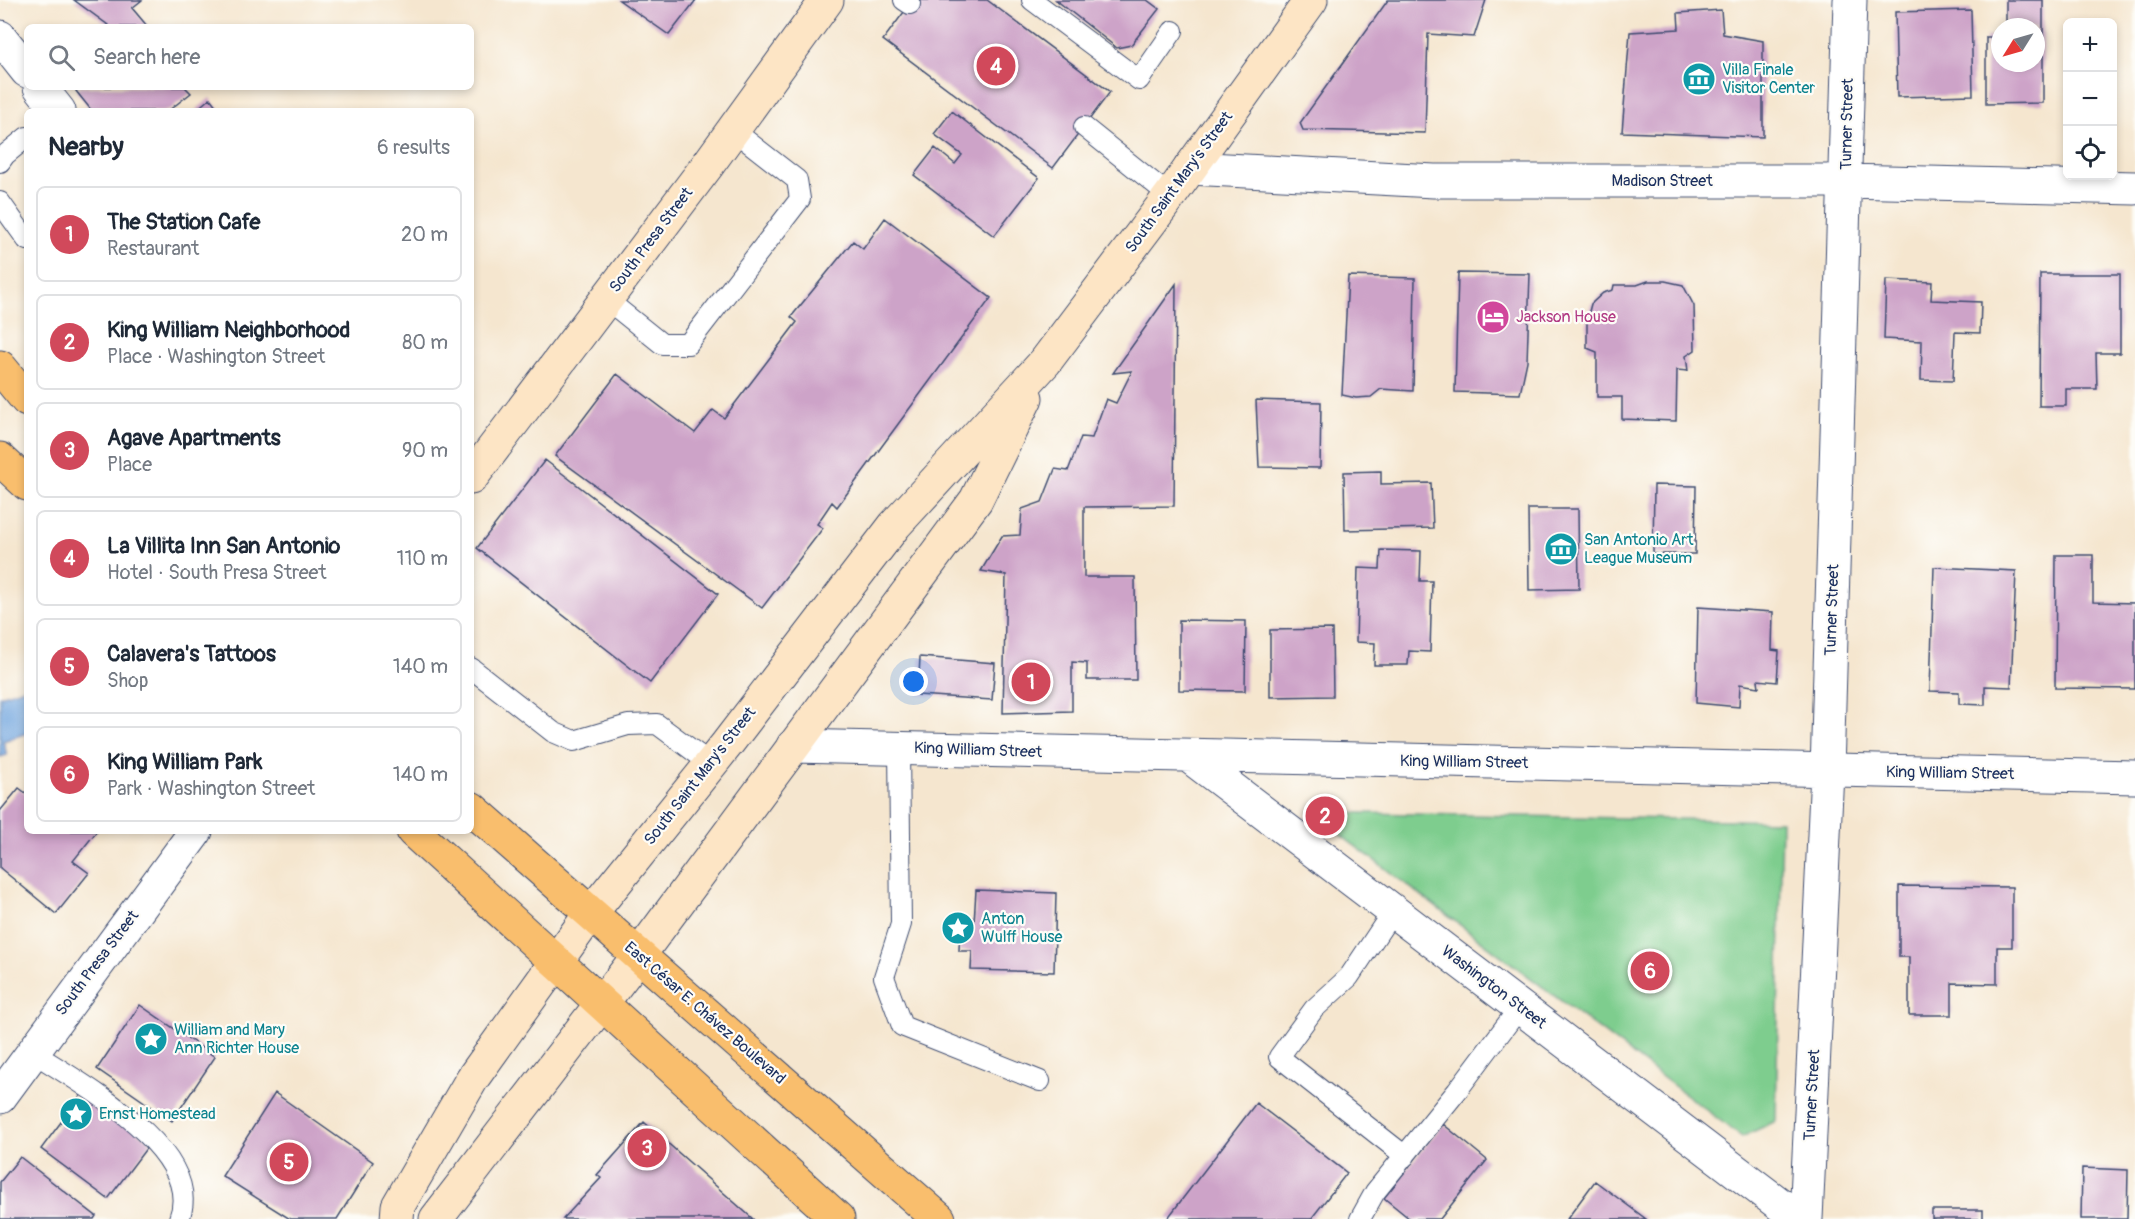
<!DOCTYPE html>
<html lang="en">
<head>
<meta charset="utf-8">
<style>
  body { margin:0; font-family:Pangolin,sans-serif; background:#f6f6f7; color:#1f2937 }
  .controls { position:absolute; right:18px; top:18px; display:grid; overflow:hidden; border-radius:9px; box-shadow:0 3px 9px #0003 }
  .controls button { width:54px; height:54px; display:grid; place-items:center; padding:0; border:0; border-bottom:2px solid #e0e1e3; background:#fff; color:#1f2937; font:30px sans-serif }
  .compass { position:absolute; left:1991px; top:18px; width:54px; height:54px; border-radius:50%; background:#fff; box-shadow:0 3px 9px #0003; rotate:233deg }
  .you { position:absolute; left:914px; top:682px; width:21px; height:21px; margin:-15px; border:4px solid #fff; border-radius:50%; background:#1a73e8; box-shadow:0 0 0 9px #1a73e833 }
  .badge { display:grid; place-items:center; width:39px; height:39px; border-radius:50%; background:#d1495b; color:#fff; font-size:20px; font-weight:700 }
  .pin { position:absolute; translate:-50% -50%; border:3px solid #fff; box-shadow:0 2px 6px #0006 }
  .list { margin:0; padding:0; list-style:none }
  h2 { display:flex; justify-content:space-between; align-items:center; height:78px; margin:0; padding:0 24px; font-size:26px }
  h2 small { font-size:20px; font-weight:400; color:#747a83 }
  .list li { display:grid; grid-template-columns:39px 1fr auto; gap:18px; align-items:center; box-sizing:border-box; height:96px; margin:0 12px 12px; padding:0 12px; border:2px solid #e0e1e3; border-radius:9px }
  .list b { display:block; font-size:22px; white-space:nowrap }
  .list p { margin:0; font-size:20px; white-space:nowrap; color:#747a83 }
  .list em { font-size:20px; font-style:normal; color:#747a83 }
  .icon { flex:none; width:33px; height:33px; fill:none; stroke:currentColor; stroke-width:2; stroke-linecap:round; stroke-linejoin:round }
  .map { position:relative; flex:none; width:2135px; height:1219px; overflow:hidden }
  .search { position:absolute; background:#fff; box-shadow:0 3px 9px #0003; left:24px; top:24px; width:450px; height:66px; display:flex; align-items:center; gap:15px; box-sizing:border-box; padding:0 21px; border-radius:9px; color:#747a83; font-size:22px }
  .panel { position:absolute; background:#fff; box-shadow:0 3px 9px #0003; left:24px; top:108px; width:450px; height:726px; border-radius:9px }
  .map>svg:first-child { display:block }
  .green { fill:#7ecd8e; stroke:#4c7e76; stroke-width:1.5 }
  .water { fill:#75a7e0; stroke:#486b9f; stroke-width:1.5 }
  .building { fill:#cda3c8 }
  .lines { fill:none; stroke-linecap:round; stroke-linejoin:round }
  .service-casing { stroke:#3c4a6f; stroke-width:22 }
  .minor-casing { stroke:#3c4a6f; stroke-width:35 }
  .tertiary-casing { stroke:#3c4a6f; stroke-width:35 }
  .secondary-casing { stroke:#3c4a6f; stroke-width:35 }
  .primary-casing { stroke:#3c4a6f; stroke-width:35 }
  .service { stroke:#fff; stroke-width:20 }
  .minor { stroke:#fff; stroke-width:33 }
  .tertiary { stroke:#fff; stroke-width:33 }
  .secondary { stroke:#fde5c5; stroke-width:33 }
  .primary { stroke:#f9be6d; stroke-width:33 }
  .labels { text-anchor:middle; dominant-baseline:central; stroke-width:4.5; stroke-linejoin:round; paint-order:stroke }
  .culture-label { font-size:16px; fill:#0d838f; stroke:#fdfcf7; text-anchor:start }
  .street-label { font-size:16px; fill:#1b2f5e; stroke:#fdfcf7 }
  .hotel-label { font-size:16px; fill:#b23c85; stroke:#fdfcf7; text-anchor:start }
</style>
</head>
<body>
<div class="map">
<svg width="2135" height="1219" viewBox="0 0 2135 1219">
  <rect width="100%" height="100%" fill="#fdfcf7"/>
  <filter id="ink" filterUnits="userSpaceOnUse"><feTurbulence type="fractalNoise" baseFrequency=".0167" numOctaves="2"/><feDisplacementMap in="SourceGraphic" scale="12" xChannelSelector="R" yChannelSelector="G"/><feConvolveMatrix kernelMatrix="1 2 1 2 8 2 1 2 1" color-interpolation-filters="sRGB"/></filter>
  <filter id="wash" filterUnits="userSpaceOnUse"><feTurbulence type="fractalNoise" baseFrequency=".008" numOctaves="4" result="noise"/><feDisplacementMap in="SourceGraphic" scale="24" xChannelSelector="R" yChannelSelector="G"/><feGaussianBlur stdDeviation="1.35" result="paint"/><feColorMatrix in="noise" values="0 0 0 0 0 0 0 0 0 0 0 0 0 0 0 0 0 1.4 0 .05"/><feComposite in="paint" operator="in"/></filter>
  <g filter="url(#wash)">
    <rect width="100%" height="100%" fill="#f5e6cf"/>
    <!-- green -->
    <path class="green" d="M1310 812 1782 821 1776 1121 1742 1137Z"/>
    <!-- water -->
    <path class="water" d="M27 687V733L3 741 7 755 0 757V696Z"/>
    <g id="blocks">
      <!-- building -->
      <path class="building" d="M74 0H142L132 8 148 27H105L108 25Z
        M619 0H696L669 35Z
        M913 0H987L1110 92 1053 168 883 40Z
        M1056 0H1147L1159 9 1131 45 1117 48Z
        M1388 0H1486L1474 37 1428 34 1425 133 1303 130 1300 123Z
        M2006 0H2043V103L1986 104V37H2000V63H2036V27H2006Z
        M1721 10 1723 34 1763 41V137L1622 132 1630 32 1679 29 1678 13Z
        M1971 10 1973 95 1897 97 1895 12Z
        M81 87H185L191 93 168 111H92L76 91Z
        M210 98 220 111H195Z
        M952 111 1039 178 994 236 914 175 935 148 955 164 962 155 934 134Z
        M885 218 991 298 837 507 832 502 817 524 823 528 762 608 555 456 617 374 695 433 713 410 724 418 797 322 791 317 853 241 863 249Z
        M1458 273 1530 274 1527 361 1520 394 1455 392Z
        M2040 274H2120V353H2096L2097 389H2066V406H2039Z
        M1348 276 1415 278 1413 391 1381 389 1371 397 1356 398 1342 395Z
        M1886 280 1932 282 1931 300 1981 302 1980 333 1955 332 1953 381 1921 380 1922 341 1884 339Z
        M1648 281H1665L1683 285 1694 306 1695 350 1686 356 1688 371 1677 370 1676 421 1622 419V397H1597V352L1587 348V319L1591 304 1603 293 1613 290 1614 285H1637Z
        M1176 284 1174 506 1084 507V577H1135L1136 680H1087V663L1072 662V711L1003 713 1006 575 981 571 1002 536 1020 535 1022 509 1042 502 1055 469 1068 471 1081 437 1092 438 1106 399 1116 403 1132 371 1113 373Z
        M1256 400 1321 402 1320 468 1259 467Z
        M545 460 718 594 650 683 477 548Z
        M1381 471V484L1431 483 1433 528 1345 530 1344 472Z
        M1654 485 1696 486 1695 554H1653Z
        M1528 509H1578L1579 589 1529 590Z
        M1381 550 1421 551 1420 581H1432L1430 652 1409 651 1408 665H1374L1375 643 1356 642 1358 568 1380 569Z
        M2056 555H2093V602L2135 603V689L2055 688Z
        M1934 567 2016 571 2011 687 1985 686V705L1959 704V692L1930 691Z
        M1698 607 1773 612 1772 650 1779 651 1777 682 1758 680 1759 687 1740 684 1739 707 1696 703Z
        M1179 620 1246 621 1245 691 1179 690Z
        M1332 629 1333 696 1270 697V630Z
        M920 657 995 663 992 700 918 695Z
        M19 788 27 794V831H97L73 861 89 873 56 914 0 868V811Z
        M1899 886 2012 887V947H1997V984L1952 983V1015H1909V957H1899Z
        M976 890 1056 893 1054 972 971 970 972 951H959L960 922 974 923Z
        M140 1005 215 1057 172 1121 97 1069Z
        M84 1091 151 1142 108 1199 41 1149Z
        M275 1093 373 1162 337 1219H290L222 1176Z
        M1256 1103 1347 1173 1311 1219H1167Z
        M644 1122 753 1219H563L601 1178 597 1175Z
        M1443 1124 1487 1160 1440 1219H1410L1384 1198Z
        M20 1157 96 1216 94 1219H0V1182Z
        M2082 1168 2128 1170 2127 1219H2081Z
        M1595 1181 1646 1219H1567Z
        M1932 1210H1983V1219H1932Z"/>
    </g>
  </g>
  <g filter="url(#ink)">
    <use href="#blocks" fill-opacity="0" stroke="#3c4a6f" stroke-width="1.5"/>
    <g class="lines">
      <defs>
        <path id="service" d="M904 0 910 4
          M1032 0 1139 80 1173 31
          M1084 127 1170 196
          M0 162 5 155 27 137
          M0 202 27 240
          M606 299 662 344H688L800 199 797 180 733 130
          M471 668 553 732 574 741 628 725 657 724 711 764
          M899 748 901 924 884 977 902 1026 1040 1081
          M1393 911 1349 977 1314 1009 1279 1057 1405 1156
          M31 1051C77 1082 206 1150 179 1219
          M1360 1219 1375 1192 1457 1091 1520 1007"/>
        <path id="minor" d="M0 37 27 71
          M40 87 59 111
          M1190 168 1434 181H1846L2135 188
          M793 746 2135 777
          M1189 756 1799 1219
          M1806 1219 1827 771 1850 0"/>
        <path id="tertiary" d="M0 1097 196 831"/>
        <path id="secondary" d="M471 478 707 166 827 0
          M397 1219 398 1206 472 1079 591 913 727 744 895 525 1045 362 1170 196 1311 0
          M436 1219 639 955 976 500 1026 398"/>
        <path id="primary" d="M0 367 27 400
          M0 459 27 484
          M471 808 939 1219
          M413 831 838 1219"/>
      </defs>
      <!-- service casing -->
      <use href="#service" class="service-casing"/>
      <!-- minor casing -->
      <use href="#minor" class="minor-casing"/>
      <!-- tertiary casing -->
      <use href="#tertiary" class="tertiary-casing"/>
      <!-- secondary casing -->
      <use href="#secondary" class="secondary-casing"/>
      <!-- primary casing -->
      <use href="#primary" class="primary-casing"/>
      <!-- service -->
      <use href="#service" class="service"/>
      <!-- minor -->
      <use href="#minor" class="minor"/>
      <!-- tertiary -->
      <use href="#tertiary" class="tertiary"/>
      <!-- secondary -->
      <use href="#secondary" class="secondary"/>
      <!-- primary -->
      <use href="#primary" class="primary"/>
    </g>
  </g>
  <!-- icons -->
  <defs>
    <symbol id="museum-disc" viewBox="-11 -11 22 22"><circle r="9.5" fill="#0f9aa8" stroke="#fdfcf7"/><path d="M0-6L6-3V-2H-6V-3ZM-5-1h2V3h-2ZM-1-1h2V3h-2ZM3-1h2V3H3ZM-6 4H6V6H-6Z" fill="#fff"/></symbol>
    <symbol id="hotel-disc" viewBox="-11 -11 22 22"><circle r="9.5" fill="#d1479c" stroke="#fdfcf7"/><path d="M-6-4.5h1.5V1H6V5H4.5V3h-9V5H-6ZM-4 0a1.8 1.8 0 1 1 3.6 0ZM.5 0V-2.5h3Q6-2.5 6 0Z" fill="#fff"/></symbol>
    <symbol id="sight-disc" viewBox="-11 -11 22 22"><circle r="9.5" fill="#0f9aa8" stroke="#fdfcf7"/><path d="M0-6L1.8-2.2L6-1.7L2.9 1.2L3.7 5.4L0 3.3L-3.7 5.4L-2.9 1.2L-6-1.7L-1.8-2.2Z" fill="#fff"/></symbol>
  </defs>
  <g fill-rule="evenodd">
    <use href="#museum-disc" x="1680" y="60" width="38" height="38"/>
    <use href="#hotel-disc" x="1474" y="298" width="38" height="38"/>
    <use href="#museum-disc" x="1542" y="530" width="38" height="38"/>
    <use href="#sight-disc" x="939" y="909" width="38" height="38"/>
    <use href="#sight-disc" x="132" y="1020" width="38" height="38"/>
    <use href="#sight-disc" x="57" y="1095" width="38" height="38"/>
  </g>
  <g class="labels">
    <!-- culture labels -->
    <g class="culture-label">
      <text x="1722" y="70">Villa Finale<tspan x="1722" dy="18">Visitor Center</tspan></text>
      <text x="1584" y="540">San Antonio Art<tspan x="1584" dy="18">League Museum</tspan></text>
      <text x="981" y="919">Anton<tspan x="981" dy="18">Wulff House</tspan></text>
      <text x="174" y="1030">William and Mary<tspan x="174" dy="18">Ann Richter House</tspan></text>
      <text x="99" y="1114">Ernst Homestead</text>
    </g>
    <!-- street labels -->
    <g class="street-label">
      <text transform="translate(1847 124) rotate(-89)">Turner Street</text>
      <text x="1662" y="181">Madison Street</text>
      <text transform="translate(1179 182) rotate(-54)">South Saint Mary's Street</text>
      <text transform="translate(651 240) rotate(-53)">South Presa Street</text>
      <text transform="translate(1832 610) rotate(-88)">Turner Street</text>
      <text transform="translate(978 750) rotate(2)">King William Street</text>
      <text transform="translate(1464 762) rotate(1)">King William Street</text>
      <text transform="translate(1950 773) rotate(1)">King William Street</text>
      <text transform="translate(700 776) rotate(-52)">South Saint Mary's Street</text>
      <text transform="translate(97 963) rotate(-53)">South Presa Street</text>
      <text transform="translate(1494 987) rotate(37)">Washington Street</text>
      <text transform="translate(705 1013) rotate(41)">East César E. Chávez Boulevard</text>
      <text transform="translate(1812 1095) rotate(-87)">Turner Street</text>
    </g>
    <!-- hotel labels -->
    <g class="hotel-label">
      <text x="1516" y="317">Jackson House</text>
    </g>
  </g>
</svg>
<div class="controls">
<button>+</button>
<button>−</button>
<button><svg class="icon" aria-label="locate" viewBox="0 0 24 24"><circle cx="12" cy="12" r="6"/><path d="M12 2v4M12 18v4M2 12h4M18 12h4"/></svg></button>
</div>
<svg class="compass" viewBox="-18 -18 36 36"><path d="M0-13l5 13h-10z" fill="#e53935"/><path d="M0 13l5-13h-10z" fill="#747a83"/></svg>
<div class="you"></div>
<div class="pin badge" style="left:1031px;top:682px">1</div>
<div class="pin badge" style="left:1325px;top:816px">2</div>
<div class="pin badge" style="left:647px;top:1148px">3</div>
<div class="pin badge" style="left:996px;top:66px">4</div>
<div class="pin badge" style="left:289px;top:1162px">5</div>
<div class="pin badge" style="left:1650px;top:971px">6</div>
<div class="search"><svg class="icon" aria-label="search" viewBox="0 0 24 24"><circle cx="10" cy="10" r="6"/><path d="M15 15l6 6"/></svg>Search here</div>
<section class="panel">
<h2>Nearby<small>6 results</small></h2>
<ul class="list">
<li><span class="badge">1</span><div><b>The Station Cafe</b><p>Restaurant</p></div><em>20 m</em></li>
<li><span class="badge">2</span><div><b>King William Neighborhood</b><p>Place · Washington Street</p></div><em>80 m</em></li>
<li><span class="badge">3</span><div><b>Agave Apartments</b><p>Place</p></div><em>90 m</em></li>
<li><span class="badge">4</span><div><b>La Villita Inn San Antonio</b><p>Hotel · South Presa Street</p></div><em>110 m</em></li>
<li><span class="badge">5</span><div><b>Calavera's Tattoos</b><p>Shop</p></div><em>140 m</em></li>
<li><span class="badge">6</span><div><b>King William Park</b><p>Park · Washington Street</p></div><em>140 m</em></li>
</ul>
</section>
</div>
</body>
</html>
